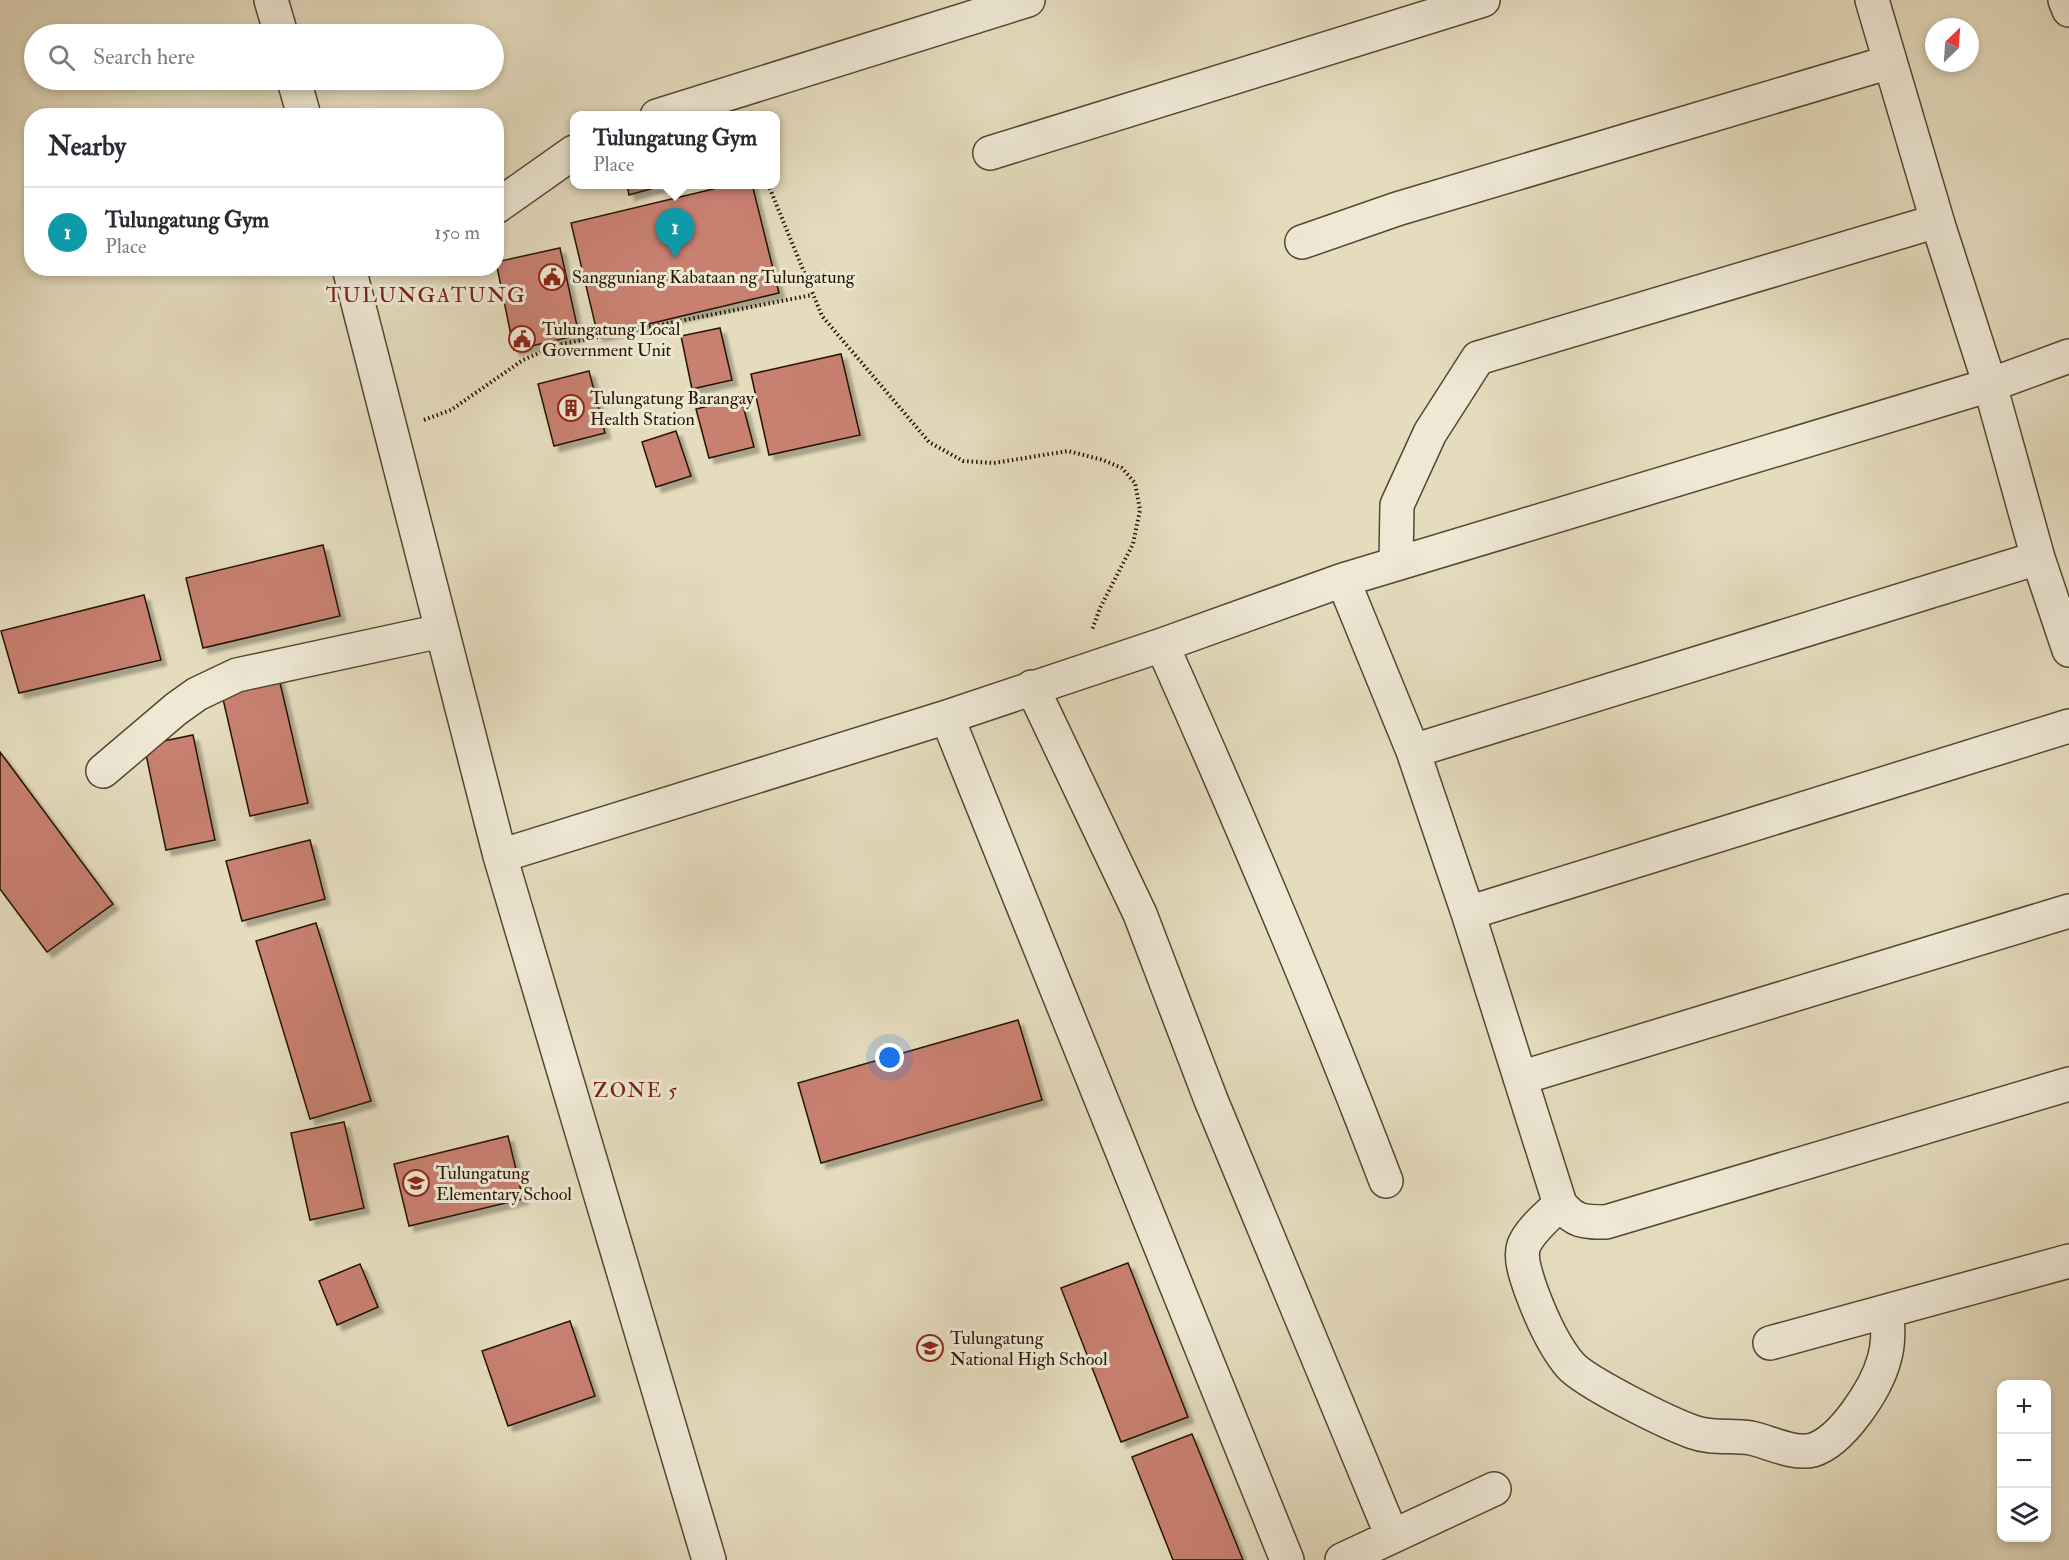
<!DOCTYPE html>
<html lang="en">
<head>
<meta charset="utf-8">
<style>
  body { margin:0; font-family:"IM FELL Double Pica",serif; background:#f7f7f7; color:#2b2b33 }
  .controls { position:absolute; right:18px; bottom:18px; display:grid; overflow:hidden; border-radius:12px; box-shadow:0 3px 9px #0003 }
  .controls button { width:54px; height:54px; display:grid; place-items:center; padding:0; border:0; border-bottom:2px solid #e1e1e2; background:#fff; color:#2b2b33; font:30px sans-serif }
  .compass { position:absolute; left:1925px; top:18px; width:54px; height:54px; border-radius:50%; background:#fff; box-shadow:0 3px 9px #0003; rotate:25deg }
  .you { position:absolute; left:890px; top:1058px; width:21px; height:21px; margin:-15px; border:4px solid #fff; border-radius:50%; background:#1a73e8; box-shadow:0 0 0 9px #1a73e833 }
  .badge { display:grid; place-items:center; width:39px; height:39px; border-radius:50%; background:#0f766e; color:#fff; font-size:20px; font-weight:700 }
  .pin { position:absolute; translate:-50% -50px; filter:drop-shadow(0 2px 3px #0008) }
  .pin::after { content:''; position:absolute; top:32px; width:21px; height:18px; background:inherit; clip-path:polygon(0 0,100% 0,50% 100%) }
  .popup { position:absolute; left:570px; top:111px; width:210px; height:78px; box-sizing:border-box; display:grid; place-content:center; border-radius:12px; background:#fff; filter:drop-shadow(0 2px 4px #0005); font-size:20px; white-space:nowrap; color:#7c7c81 }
  .popup b { font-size:22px; color:#2b2b33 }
  .popup::after { content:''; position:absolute; left:50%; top:100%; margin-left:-12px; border:12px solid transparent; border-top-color:#fff }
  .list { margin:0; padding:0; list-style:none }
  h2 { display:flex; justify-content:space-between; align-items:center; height:78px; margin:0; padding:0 24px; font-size:26px }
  h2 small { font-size:20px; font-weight:400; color:#7c7c81 }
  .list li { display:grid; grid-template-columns:39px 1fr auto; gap:18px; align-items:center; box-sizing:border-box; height:90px; padding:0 24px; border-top:2px solid #e1e1e2 }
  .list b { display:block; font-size:22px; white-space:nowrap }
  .list p { margin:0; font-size:20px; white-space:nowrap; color:#7c7c81 }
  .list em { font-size:20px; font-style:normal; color:#7c7c81 }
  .icon { flex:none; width:33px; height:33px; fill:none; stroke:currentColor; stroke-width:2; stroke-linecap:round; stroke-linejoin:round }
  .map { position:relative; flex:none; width:2069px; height:1560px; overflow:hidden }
  .search { position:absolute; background:#fff; box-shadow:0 3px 9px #0003; left:24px; top:24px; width:480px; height:66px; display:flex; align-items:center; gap:15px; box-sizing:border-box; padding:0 21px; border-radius:33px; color:#7c7c81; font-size:22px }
  .panel { position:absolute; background:#fff; box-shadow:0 3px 9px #0003; left:24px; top:108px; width:480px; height:168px; border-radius:24px }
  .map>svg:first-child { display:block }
  .building { fill:#c88070; stroke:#261501; stroke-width:1.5; filter:url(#shadow) }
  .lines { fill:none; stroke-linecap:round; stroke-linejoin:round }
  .minor-casing { stroke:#564730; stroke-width:36 }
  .path { stroke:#261501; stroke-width:4; stroke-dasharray:1.5 3; stroke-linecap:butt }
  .minor { stroke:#eee8d5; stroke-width:33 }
  .labels { text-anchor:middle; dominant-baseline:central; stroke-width:6; stroke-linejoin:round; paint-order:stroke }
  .poi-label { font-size:18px; fill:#261501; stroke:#eee8d5; text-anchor:start }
  .neighbourhood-label { font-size:20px; letter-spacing:1.5px; fill:#7a1f14; stroke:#eee8d5 }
  .quarter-label { font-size:21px; letter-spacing:1.5px; fill:#7a1f14; stroke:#eee8d5 }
</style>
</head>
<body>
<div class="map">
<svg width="2069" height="1560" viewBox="0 0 2069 1560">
  <defs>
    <filter id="shadow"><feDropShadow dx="5.5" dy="5.5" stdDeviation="1.5" flood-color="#0004"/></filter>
  </defs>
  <rect width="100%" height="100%" fill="#e5dcbe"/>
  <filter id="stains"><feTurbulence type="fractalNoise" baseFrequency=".00333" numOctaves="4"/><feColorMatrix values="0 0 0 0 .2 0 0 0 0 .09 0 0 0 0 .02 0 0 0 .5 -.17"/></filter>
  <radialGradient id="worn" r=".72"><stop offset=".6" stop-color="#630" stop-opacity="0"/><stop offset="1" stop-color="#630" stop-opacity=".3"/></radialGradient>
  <!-- building -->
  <path class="building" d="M627 184H668L629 195Z
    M734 184H752L779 293 598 336 571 223Z
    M560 248 579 335 514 350 496 262Z
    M720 328 732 380 692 389 681 336Z
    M841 354 860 435 769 455 751 374Z
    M589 371 605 433 554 446 538 384Z
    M741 398 754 447 709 458 696 409Z
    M676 431 691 476 656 487 642 442Z
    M323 545 340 616 203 648 186 578Z
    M144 595 161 660 19 693 1 631Z
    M278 674 308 803 250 816 220 686Z
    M193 735 215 840 166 850 144 745Z
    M0 752 113 904 47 952 0 889Z
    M310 840 325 899 242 921 226 861Z
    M316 923 371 1101 310 1119 256 941Z
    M1018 1020 1042 1100 821 1163 798 1083Z
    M344 1122 364 1208 310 1220 291 1133Z
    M508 1136 523 1199 409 1226 394 1164Z
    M1128 1263 1188 1417 1121 1442 1061 1288Z
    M360 1264 378 1307 337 1325 319 1281Z
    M570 1321 595 1396 508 1426 482 1351Z
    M1192 1434 1243 1560H1173L1132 1457Z"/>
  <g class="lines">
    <defs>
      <path id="minor" d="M271 0 281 34
        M1872 0 1939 227 1990 385 2038 558 2069 650
        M2065 0 2069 10
        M294 80 304 116
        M657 116 1028 0
        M990 153 1483 0
        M496 207 574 152
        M1302 242 1397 209 1890 62
        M349 268 500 856 709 1560
        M1396 564 1397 505 1430 433 1478 358 1937 221
        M1343 580 1413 751 1468 913 1560 1204C1575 1222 1583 1222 1606 1222L2069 1084
        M1162 645C1241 822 1317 1000 1386 1181
        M1032 687 1140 914 1211 1100 1392 1536
        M947 717 1287 1560
        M1413 751 2038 558
        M103 771 176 709 197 694 237 675 441 631
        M500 856 947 717 1162 645 1343 580 1990 385 2069 356
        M1468 913 2069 726
        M1520 1078 2069 911
        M1560 1204C1548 1216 1531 1229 1524 1245 1519 1258 1527 1279 1532 1293 1541 1317 1553 1345 1570 1365 1586 1383 1668 1423 1693 1432 1712 1439 1731 1435 1751 1438 1770 1442 1793 1455 1813 1450 1842 1441 1876 1389 1884 1360 1889 1344 1888 1328 1887 1311
        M1770 1343 2069 1261
        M1342 1560 1494 1489"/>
    </defs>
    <!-- minor casing -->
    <use href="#minor" class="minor-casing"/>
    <!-- path -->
    <path class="path" d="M768 184 822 316 929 442 963 461 994 463 1068 451 1103 460 1122 468 1135 483 1140 510 1133 544 1100 608 1092 630
      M424 420 451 410 523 360 557 345 812 295"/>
    <!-- minor -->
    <use href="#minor" class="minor"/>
  </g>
  <!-- icons -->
  <defs>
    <symbol id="civic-ring" viewBox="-11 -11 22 22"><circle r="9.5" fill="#eee8d5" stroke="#8f2418" stroke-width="1.5"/><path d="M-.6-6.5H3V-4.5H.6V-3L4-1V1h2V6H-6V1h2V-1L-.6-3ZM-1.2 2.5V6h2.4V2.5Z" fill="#8f2418"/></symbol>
    <symbol id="building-ring" viewBox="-11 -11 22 22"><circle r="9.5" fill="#eee8d5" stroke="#8f2418" stroke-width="1.5"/><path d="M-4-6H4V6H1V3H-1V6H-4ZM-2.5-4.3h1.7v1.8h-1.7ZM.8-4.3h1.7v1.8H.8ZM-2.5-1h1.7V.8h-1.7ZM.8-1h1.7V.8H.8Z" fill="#8f2418"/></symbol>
    <symbol id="school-ring" viewBox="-11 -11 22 22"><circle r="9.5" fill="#eee8d5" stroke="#8f2418" stroke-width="1.5"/><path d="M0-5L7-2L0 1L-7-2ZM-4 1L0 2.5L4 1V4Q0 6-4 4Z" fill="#8f2418"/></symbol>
  </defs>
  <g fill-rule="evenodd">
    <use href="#civic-ring" x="537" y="262" width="30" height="30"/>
    <use href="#civic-ring" x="507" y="324" width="30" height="30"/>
    <use href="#building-ring" x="556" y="393" width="30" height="30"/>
    <use href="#school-ring" x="401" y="1168" width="30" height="30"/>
    <use href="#school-ring" x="915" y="1333" width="30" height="30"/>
  </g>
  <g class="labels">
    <!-- poi labels -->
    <g class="poi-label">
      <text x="572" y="277">Sangguniang Kabataan ng Tulungatung</text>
      <text x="542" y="329">Tulungatung Local<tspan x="542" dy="21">Government Unit</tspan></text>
      <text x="590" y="398">Tulungatung Barangay<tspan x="590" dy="21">Health Station</tspan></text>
      <text x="436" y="1173">Tulungatung<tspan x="436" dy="21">Elementary School</tspan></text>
      <text x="950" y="1338">Tulungatung<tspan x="950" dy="21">National High School</tspan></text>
    </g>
    <!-- neighbourhood labels -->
    <g class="neighbourhood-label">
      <text x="636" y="1090">ZONE 5</text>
    </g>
    <!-- quarter labels -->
    <g class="quarter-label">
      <text x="426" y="295">TULUNGATUNG</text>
    </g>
  </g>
  <rect width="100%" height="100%" filter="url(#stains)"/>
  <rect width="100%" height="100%" fill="url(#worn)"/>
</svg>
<div class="controls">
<button>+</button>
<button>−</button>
<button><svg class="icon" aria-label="layers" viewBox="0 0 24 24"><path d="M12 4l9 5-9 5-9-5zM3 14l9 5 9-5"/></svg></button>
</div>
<svg class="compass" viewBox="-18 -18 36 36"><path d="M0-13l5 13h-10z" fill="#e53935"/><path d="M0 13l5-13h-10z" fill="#7c7c81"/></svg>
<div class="you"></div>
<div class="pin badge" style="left:675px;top:258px;background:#0f9aa8">1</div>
<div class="popup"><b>Tulungatung Gym</b>Place</div>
<div class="search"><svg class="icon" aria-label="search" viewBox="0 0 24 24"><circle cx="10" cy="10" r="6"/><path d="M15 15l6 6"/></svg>Search here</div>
<section class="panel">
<h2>Nearby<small></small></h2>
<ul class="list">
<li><span class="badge" style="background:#0f9aa8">1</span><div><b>Tulungatung Gym</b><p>Place</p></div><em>150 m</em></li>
</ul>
</section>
</div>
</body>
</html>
